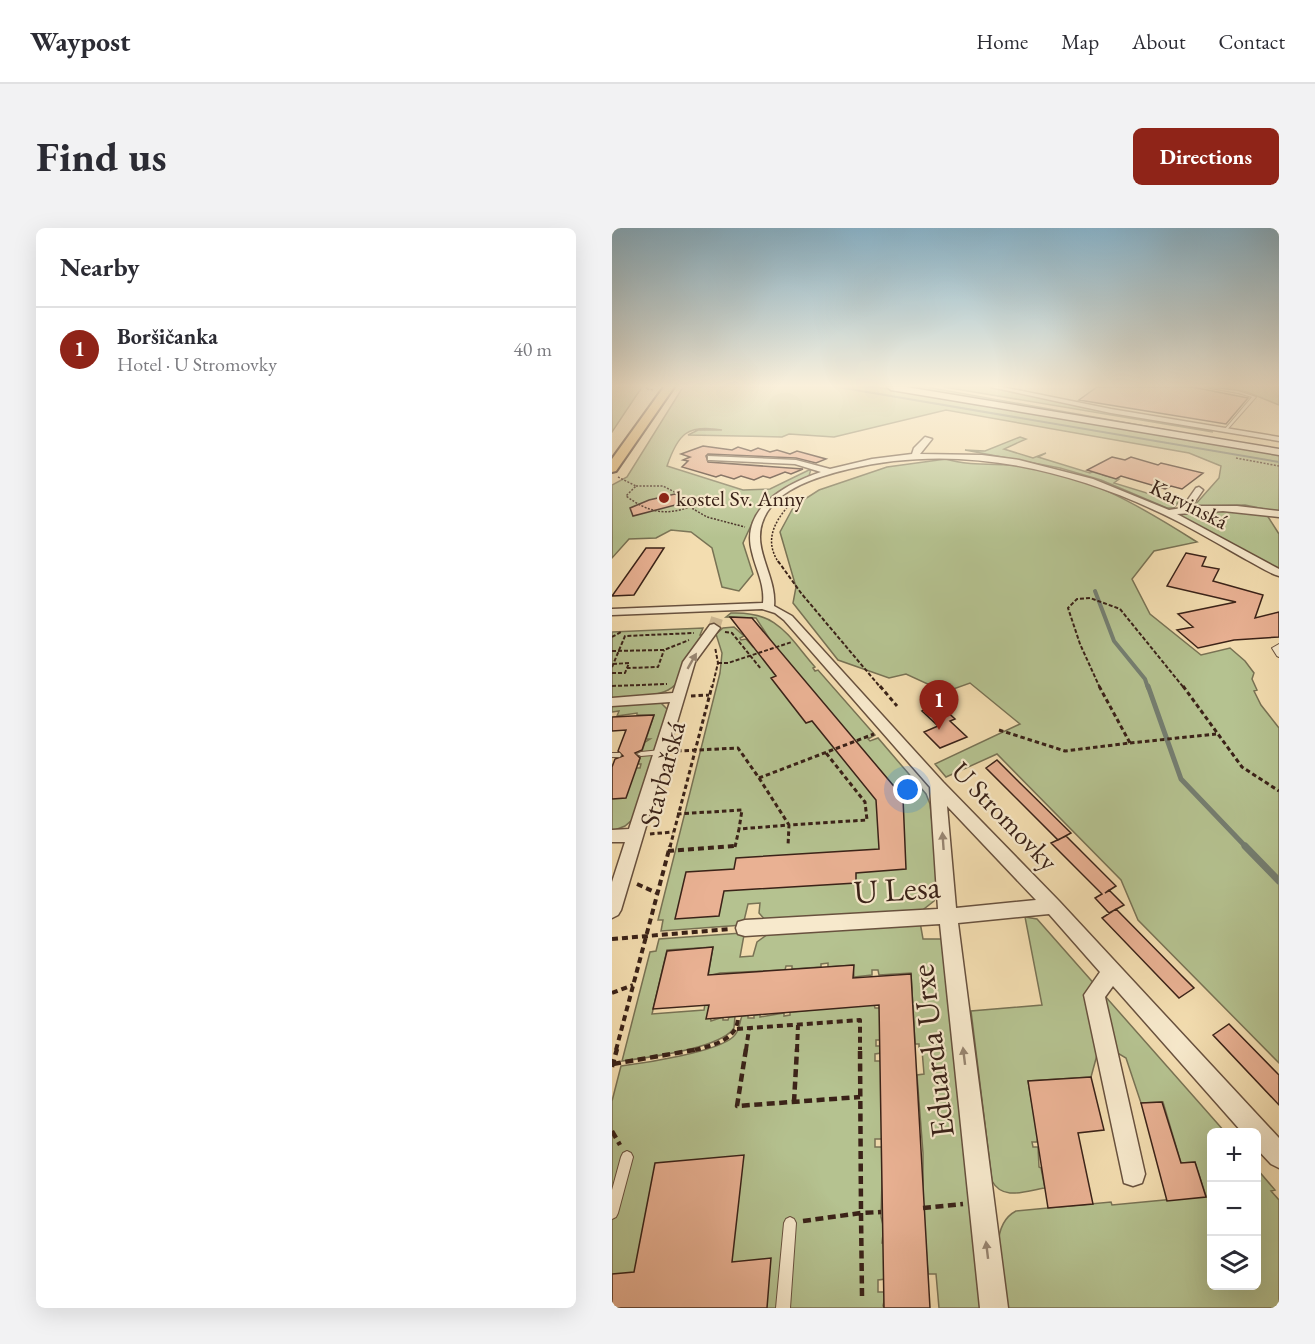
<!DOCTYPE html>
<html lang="en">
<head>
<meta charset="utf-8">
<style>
  body { margin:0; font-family:"EB Garamond",serif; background:#f2f2f3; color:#2b2b33 }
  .controls { position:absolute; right:18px; bottom:18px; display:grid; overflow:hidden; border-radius:9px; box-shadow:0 6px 24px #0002 }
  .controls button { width:54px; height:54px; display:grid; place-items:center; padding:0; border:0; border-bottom:2px solid #e1e1e2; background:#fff; color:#2b2b33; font:30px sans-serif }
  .you { position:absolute; left:296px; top:562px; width:21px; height:21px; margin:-15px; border:4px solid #fff; border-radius:50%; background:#1a73e8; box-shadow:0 0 0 9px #1a73e833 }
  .badge { display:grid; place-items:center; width:39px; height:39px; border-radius:50%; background:#8f2418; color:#fff; font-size:20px; font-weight:700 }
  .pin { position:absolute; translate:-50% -50px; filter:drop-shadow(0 2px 3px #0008) }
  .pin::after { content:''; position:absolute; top:32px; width:21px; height:18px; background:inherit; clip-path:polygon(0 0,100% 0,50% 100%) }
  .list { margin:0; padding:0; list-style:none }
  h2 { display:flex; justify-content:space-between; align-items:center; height:78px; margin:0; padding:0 24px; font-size:26px }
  h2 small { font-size:20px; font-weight:400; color:#7c7c81 }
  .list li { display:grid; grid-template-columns:39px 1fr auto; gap:18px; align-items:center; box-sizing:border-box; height:84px; padding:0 24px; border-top:2px solid #e1e1e2 }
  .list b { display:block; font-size:22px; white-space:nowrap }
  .list p { margin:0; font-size:20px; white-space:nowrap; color:#7c7c81 }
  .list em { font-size:20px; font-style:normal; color:#7c7c81 }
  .icon { flex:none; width:33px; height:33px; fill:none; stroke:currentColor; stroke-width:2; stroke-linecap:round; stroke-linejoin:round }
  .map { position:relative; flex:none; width:667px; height:1080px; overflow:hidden; border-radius:9px }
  header { display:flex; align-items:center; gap:36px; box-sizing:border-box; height:84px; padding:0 30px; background:#fff; border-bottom:2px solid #e1e1e2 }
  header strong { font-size:28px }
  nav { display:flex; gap:33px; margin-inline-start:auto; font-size:21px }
  .intro { display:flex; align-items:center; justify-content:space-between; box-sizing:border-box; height:144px; padding:0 36px }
  h1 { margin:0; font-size:42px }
  .button { padding:15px 27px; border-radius:9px; background:#8f2418; color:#fff; font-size:21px; font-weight:700 }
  main { display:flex; gap:36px; padding:0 36px }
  aside { flex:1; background:#fff; border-radius:9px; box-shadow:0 6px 24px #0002 }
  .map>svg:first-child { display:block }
  .green { fill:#b5c290; stroke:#787254; stroke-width:1.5 }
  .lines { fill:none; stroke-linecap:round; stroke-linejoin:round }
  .stream-far3 { stroke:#747e71; stroke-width:2 }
  .stream-far2 { stroke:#747e71; stroke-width:4 }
  .stream-far1 { stroke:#747e71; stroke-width:5 }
  .stream { stroke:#747e71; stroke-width:7 }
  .building { fill:#e9b193; stroke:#3a2218; stroke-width:1.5 }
  .minor-tunnel { stroke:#ceb892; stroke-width:12; stroke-dasharray:12 6; stroke-linecap:butt }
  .service-casing { stroke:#68513e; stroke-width:2 }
  .minor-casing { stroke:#68513e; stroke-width:3 }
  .secondary-casing { stroke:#3a2218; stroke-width:3 }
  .primary-casing { stroke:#3a2218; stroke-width:4 }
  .path-far4 { stroke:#3a2218; stroke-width:1.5; stroke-dasharray:2 1.5; stroke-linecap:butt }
  .path-far3 { stroke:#3a2218; stroke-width:2; stroke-dasharray:4 2; stroke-linecap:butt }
  .path-far2 { stroke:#3a2218; stroke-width:3; stroke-dasharray:4.5 3; stroke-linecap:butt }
  .path-far1 { stroke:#3a2218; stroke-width:4; stroke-dasharray:6 4; stroke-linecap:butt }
  .path { stroke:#3a2218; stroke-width:4.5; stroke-dasharray:8 4.5; stroke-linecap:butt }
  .service { fill:#f7e9cc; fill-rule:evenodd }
  .minor { fill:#f7e9cc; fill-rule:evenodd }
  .secondary { fill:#f7e9cc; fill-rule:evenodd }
  .primary { fill:#eabe78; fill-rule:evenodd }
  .oneway { fill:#988672 }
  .poi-dot { fill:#8f2418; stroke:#f7e9cc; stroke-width:2 }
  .labels { text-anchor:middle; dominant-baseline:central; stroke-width:4.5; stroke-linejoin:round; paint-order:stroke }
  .far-poi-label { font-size:22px; fill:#3a2218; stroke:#f7e9cc; text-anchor:start }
  .far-street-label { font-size:22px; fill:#3a2218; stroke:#f7e9cc }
  .street-label { font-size:27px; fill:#3a2218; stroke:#f7e9cc }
  .near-street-label { font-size:33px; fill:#3a2218; stroke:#f7e9cc }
</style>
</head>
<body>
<header>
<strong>Waypost</strong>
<nav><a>Home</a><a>Map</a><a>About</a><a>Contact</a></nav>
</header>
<div class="intro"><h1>Find us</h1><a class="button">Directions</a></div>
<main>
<aside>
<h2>Nearby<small></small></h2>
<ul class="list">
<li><span class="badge">1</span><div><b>Boršičanka</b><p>Hotel · U Stromovky</p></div><em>40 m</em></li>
</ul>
</aside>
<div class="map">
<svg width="667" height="1080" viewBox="0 0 667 1080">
  <rect width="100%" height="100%" fill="#f3ddb0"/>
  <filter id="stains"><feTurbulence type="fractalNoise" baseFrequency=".00333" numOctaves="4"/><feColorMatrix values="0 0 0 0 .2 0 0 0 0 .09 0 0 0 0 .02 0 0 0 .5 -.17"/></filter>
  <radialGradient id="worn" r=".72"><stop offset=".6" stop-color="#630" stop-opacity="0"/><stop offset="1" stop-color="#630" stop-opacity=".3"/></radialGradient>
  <!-- green -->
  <path class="green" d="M0 159H30L0 204Z
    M71 159H265L667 227V284L633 277 582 278 607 250 609 238 577 225 334 182 222 209 177 206 170 209 76 207 86 202H110C75 196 66 206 55 238L131 262 158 261 199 241 197 248C155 268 150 272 131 315L141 346 127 363 110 359 100 320 79 304 59 302 44 310 17 311 0 330V257L15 249Z
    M289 159H314L667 222Z
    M332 159H377L398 162 601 204Z
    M605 159H667V177L635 164Z
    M408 209 414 211 392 221 421 230 434 225 426 229 478 245 485 241 491 247 507 251 502 255 554 271 556 269 568 272 562 280H555L489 252 448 240 353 222 373 223Z
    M334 231C359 239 387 235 413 238 475 246 533 281 585 314L542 323 520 351 538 386 589 427 618 420 633 433 642 445 640 451 645 462 642 463 649 477 667 500V835L526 692 509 652 385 526 334 549 323 536 408 496 358 455 333 464 294 446 277 450 226 432 181 375 184 359 168 304 182 278 207 262 275 239Z
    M597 281 653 284 667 306V341L561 286Z
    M119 385C166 383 175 407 203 439L201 440 203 443 206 442 263 507 256 511 258 513 266 510 314 566 318 576 327 662 322 673 308 684 154 693 147 685 148 675 136 676 131 697 49 703 51 692H46L108 445 110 425 104 406 111 400 122 399 132 408 128 410 129 412 134 411 141 419 159 413 144 390 114 389Z
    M91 400 88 407H94C60 466 70 466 0 471V404Z
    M49 475 56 482 21 591 13 598 0 603V570L24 540H28L29 536H26L33 514 38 511H34L42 487H25V485L5 488 7 483 0 484V476Z
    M413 689 425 691 613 904H600V1058H644L645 941 663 962 659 963 667 972V1080H395C391 1052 373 999 404 983L499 974 500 977 594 968 583 934 569 935 551 874 529 875 514 830 499 821 490 822 485 827 479 849 416 853 426 910 425 914H420L421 919H426L427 939 429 940 433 960C413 963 391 973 380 953L359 783 430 777Z
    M308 694 311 711H331L332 713 368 1080H327L324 1046H316L311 980V925L305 847 312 846 310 822H307V816H303L299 745 267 747 266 742H260V747L242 749 241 737 216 739V735L209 736V739L180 741V738H174L173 742 108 745 96 748 101 719 55 722 40 786 92 782 93 776 97 777 99 793 111 789V792H116L117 789 123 788 122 800C109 820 34 830 10 833L38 724 44 723 47 711 130 705 132 707 128 729 141 728 145 714 156 706Z
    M262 776 263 780H268L269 812H264V818H269V825L263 826V833H269L271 911H263V919H271L269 989 273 1005 271 1006 270 1015H273L274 1051 266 1052V1064H274L271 1078 274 1080H0V873L9 838C33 835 105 824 121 809 128 803 127 795 130 788L136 787V790H142V787L148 786V789L172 785V788L178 787V784Z"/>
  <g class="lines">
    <!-- stream-far3 -->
    <path class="stream-far3" d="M226 159 667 234"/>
    <!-- stream-far2 -->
    <path class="stream-far2" d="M483 363 502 413 533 451 536 460"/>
    <!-- stream-far1 -->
    <path class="stream-far1" d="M536 458 569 551 634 619"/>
    <!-- stream -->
    <path class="stream" d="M633 618 667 653"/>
  </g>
  <!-- building -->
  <path class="building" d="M485 159H580L636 170 614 196 467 172Z
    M91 218 120 222 126 219 139 223 146 220 158 224 165 222 178 226 185 223 214 231 204 235 184 230 96 226 94 228 96 234 191 241 179 246 173 244 158 250 151 248 142 252 129 248 122 251 109 247 104 249 70 239 76 233 71 232 78 229 69 226Z
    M500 229 513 232 519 229 546 237 549 235 591 245 570 261 559 258 553 261 509 248 504 251 475 242Z
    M63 266 75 274 21 288 18 280 37 272Z
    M34 320H52L22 367 0 368Z
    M574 325 594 329 590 338 607 341 601 353 651 367 643 390 667 384V409L622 412 586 420 565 402 581 399 566 386 624 374 555 358Z
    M118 389 140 390 286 563 288 562 291 570 294 641 244 645V655L112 663 107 688 63 691 74 644 122 641 124 630 267 621 264 572 200 493 194 495 159 450 164 448Z
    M327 476 343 491 338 493 355 509 328 520 312 504 326 498 310 483Z
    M42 487 30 522 23 525 28 530 14 570 0 571V539L3 531 11 528 6 523 14 502 0 503V489Z
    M385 532 407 554 459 605 446 612 374 540Z
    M454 608 504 658 493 665 497 662 512 677 497 685 483 670 490 666 439 615Z
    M504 681 569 747 582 760 567 770 490 690Z
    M101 719 96 747 242 737 241 750 299 746 318 1080H272L267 777 94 791 97 777 41 781 55 723Z
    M617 796 667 847V877L601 807Z
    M479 849 492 902 466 905 481 976 436 980 416 853Z
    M550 874 569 935 583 934 594 969 555 973 529 875Z
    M132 927 120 1034 159 1030 155 1080H0V1046L22 1044 43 935Z"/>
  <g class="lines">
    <!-- minor-tunnel -->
    <path class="minor-tunnel" d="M102 400 105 390"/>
    <defs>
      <path id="service" d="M593 159 626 163 644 169 614 203 613 201 640 169 626 165Z
        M667 416V429L665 428 660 420Z
        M49 522H52L53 524 52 526 29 528 25 526 29 524Z
        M0 525H8L9 527 8 529H0Z
        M15 923 19 925 21 929 6 985 4 989 0 991V962L9 929 11 925Z
        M178 989 182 991 184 995 178 1080H164L172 995 174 991Z"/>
      <path id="minor" d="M379 159H390L499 181 667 209V213L499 185Z
        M313 209 320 211 308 226 370 227 407 232 481 251 557 282 570 280 584 260 587 259 591 262 580 278H625L667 283V289L611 283 565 286 667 341V348C656 345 645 337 635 332 612 319 590 306 567 294 465 242 350 214 237 241 208 248 165 260 152 290 138 320 165 347 162 378L180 388 331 554 447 673 667 910V940L659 936 644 920V904H630L501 758 493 769 533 946 530 955 521 958 512 955 472 767 488 744 437 686 346 695 396 1080H368L328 696 133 708 126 706 124 700 126 694 133 692 326 681 318 559 172 392 163 385 150 381 0 387V381L151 375C153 356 144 342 140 324 128 280 174 256 209 244L183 236 99 232H96V228L184 232 218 241 260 231 300 226 302 220ZM335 578 424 672 344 680Z
        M102 396 108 400 83 434 9 682 6 687 0 690V654L13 614H0V602L17 601 58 474 0 478V470L61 465 71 434 98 397Z"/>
      <path id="secondary" d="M275 159H294L667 221V227L279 162Z"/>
      <path id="primary" d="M52 159H62L4 243 0 244V231Z"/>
    </defs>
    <!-- service casing -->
    <use href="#service" class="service-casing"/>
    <!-- minor casing -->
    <use href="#minor" class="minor-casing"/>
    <!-- secondary casing -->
    <use href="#secondary" class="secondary-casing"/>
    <!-- primary casing -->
    <use href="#primary" class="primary-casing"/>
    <!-- path-far4 -->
    <path class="path-far4" d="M35 159 34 161 42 162
      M624 230 667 238
      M6 249 24 258 14 268C36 284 52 288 78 279L95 289 133 299
      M24 258H51L78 272V279
      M167 335C149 309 167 287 185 269"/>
    <!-- path-far3 -->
    <path class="path-far3" d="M166 333 189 365 269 460
      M113 404 120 405 149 441
      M0 409 9 404
      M0 423 52 422 77 412
      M106 435H116L180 414
      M1 436 17 435 15 440
      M0 439 13 408 82 405
      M0 445H13L15 440 46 439 52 422
      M0 458 55 456
      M100 460 106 435 103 419
      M488 460 468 416 456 380 465 371 478 370 508 381 572 460"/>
    <!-- path-far2 -->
    <path class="path-far2" d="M268 458 285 478
      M571 458 630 539 667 563
      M79 468 97 467
      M387 502 453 523 518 515 487 458
      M518 515 604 506
      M65 523 126 520 147 550 262 506
      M147 550 177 597 255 592 253 574 214 525
      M65 586 130 582 127 601
      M38 606 61 604
      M58 619 100 458
      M123 619 127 601 177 597 176 618"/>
    <!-- path-far1 -->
    <path class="path-far1" d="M56 623 123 618
      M25 656 45 665
      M0 711 118 701
      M0 765 21 757
      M125 801 248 792V822
      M4 822 58 618
      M83 822C101 817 126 812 126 789
      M134 822 137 801
      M185 822 186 797"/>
    <!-- path -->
    <path class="path" d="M134 821 125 878 248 869
      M1 836 88 821
      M0 839 5 821
      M182 874 185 821
      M0 903 8 917
      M311 980 351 976
      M191 993 249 985 248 821
      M250 1068 249 985 269 984"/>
    <!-- service -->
    <use href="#service" class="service"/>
    <!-- minor -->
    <use href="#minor" class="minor"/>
    <!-- secondary -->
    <use href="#secondary" class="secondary"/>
    <!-- primary -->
    <use href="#primary" class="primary"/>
  </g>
  <!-- one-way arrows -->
  <defs><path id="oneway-solid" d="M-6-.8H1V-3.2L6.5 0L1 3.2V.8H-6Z" transform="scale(1.5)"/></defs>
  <g class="oneway">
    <use href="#oneway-solid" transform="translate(80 433) rotate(-60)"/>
    <use href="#oneway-solid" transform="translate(331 613) rotate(-94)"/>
    <use href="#oneway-solid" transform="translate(352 828) rotate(-97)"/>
    <use href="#oneway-solid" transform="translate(375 1022) rotate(-97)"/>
  </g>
  <!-- sky -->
  <linearGradient id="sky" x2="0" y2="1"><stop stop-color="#89b7d0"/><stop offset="0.51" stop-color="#faf0db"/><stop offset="1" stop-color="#faf0db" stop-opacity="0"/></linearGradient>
  <rect width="667" height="310" fill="url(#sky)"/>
  <!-- markers -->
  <circle class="poi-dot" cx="52" cy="270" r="6"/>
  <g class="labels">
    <!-- far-poi labels -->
    <g class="far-poi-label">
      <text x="64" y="270">kostel Sv. Anny</text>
    </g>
    <!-- far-street labels -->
    <g class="far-street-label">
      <text transform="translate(577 276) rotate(27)">Karvinská</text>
    </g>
    <!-- street labels -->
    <g class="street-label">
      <text transform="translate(50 546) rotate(-75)">Stavbařská</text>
      <text transform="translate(393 588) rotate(46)">U Stromovky</text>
    </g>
    <!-- near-street labels -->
    <g class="near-street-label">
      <text transform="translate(285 661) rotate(-4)">U Lesa</text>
      <text transform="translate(320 823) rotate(-97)">Eduarda Urxe</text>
    </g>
  </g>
  <rect width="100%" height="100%" filter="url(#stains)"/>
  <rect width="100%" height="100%" fill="url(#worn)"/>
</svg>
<div class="controls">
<button>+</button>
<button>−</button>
<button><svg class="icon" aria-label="layers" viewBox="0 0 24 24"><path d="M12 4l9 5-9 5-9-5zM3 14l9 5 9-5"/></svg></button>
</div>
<div class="you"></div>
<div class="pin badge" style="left:327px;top:502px">1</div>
</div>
</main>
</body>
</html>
